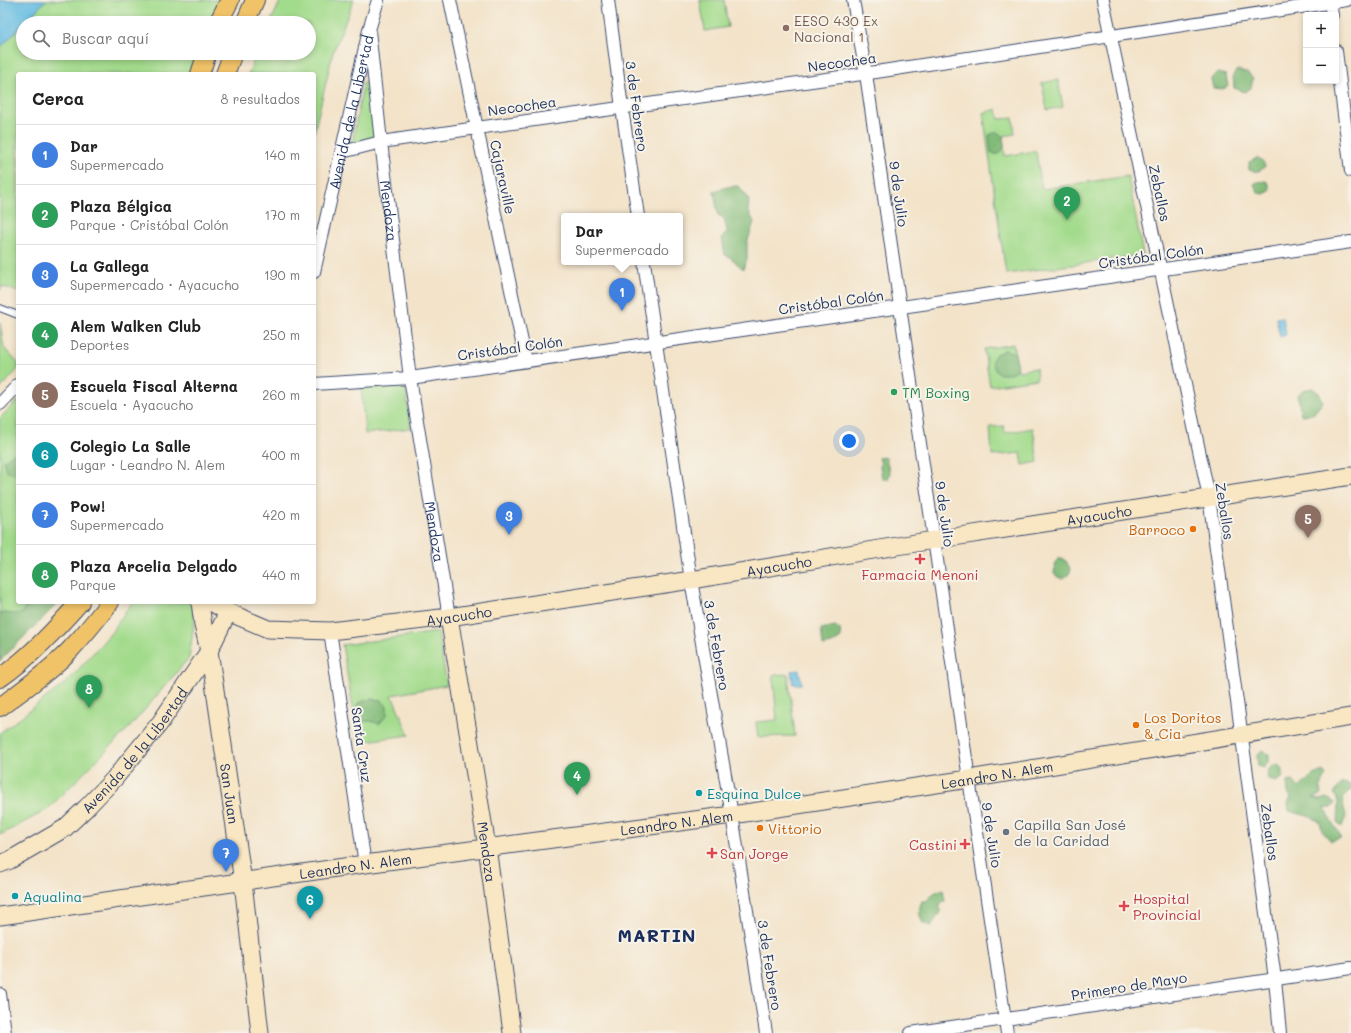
<!DOCTYPE html>
<html lang="es">
<head>
<meta charset="utf-8">
<style>
  body { margin:0; font-family:Mali,sans-serif; background:#f2f2f2; color:#222 }
  .controls { position:absolute; right:12px; top:12px; display:grid; overflow:hidden; border-radius:4px; box-shadow:0 2px 6px #0003 }
  .controls button { width:36px; height:36px; display:grid; place-items:center; padding:0; border:0; border-bottom:1px solid #e0e0e0; background:#fff; color:#222; font:20px sans-serif }
  .you { position:absolute; left:849px; top:441px; width:14px; height:14px; margin:-10px; border:3px solid #fff; border-radius:50%; background:#1a73e8; box-shadow:0 0 0 6px #1a73e833 }
  .badge { display:grid; place-items:center; width:26px; height:26px; border-radius:50%; background:#7c3aed; color:#fff; font-size:13px; font-weight:700 }
  .pin { position:absolute; translate:-50% -33px; filter:drop-shadow(0 1px 2px #0008) }
  .pin::after { content:''; position:absolute; top:21px; width:14px; height:12px; background:inherit; clip-path:polygon(0 0,100% 0,50% 100%) }
  .popup { position:absolute; left:561px; top:213px; width:122px; height:52px; box-sizing:border-box; display:grid; place-content:center; border-radius:4px; background:#fff; filter:drop-shadow(0 1px 3px #0005); font-size:13px; white-space:nowrap; color:#767676 }
  .popup b { font-size:15px; color:#222 }
  .popup::after { content:''; position:absolute; left:50%; top:100%; margin-left:-8px; border:8px solid transparent; border-top-color:#fff }
  .list { margin:0; padding:0; list-style:none }
  h2 { display:flex; justify-content:space-between; align-items:center; height:52px; margin:0; padding:0 16px; font-size:17px }
  h2 small { font-size:13px; font-weight:400; color:#767676 }
  .list li { display:grid; grid-template-columns:26px 1fr auto; gap:12px; align-items:center; box-sizing:border-box; height:60px; padding:0 16px; border-top:1px solid #e0e0e0 }
  .list b { display:block; font-size:15px; white-space:nowrap }
  .list p { margin:0; font-size:13px; white-space:nowrap; color:#767676 }
  .list em { font-size:13px; font-style:normal; color:#767676 }
  .icon { flex:none; width:22px; height:22px; fill:none; stroke:currentColor; stroke-width:2; stroke-linecap:round; stroke-linejoin:round }
  .map { position:relative; flex:none; width:1351px; height:1033px; overflow:hidden }
  .search { position:absolute; background:#fff; box-shadow:0 2px 6px #0003; left:16px; top:16px; width:300px; height:44px; display:flex; align-items:center; gap:10px; box-sizing:border-box; padding:0 14px; border-radius:22px; color:#767676; font-size:15px }
  .panel { position:absolute; background:#fff; box-shadow:0 2px 6px #0003; left:16px; top:72px; width:300px; height:532px; border-radius:4px }
  .map>svg:first-child { display:block }
  .green { fill:#a3db8c; stroke:#5f8575 }
  .forest { fill:#82bb78; stroke:#4e756b }
  .water { fill:#66bde3; stroke:#4076a0 }
  .lines { fill:none; stroke-linecap:round; stroke-linejoin:round }
  .lane-casing { stroke:#3b4a6e; stroke-width:8 }
  .street-casing { stroke:#3b4a6e; stroke-width:14 }
  .secondary-casing { stroke:#3b4a6e; stroke-width:19 }
  .primary-casing { stroke:#3b4a6e; stroke-width:20 }
  .lane { stroke:#fff; stroke-width:6 }
  .street { stroke:#fff; stroke-width:12 }
  .secondary { stroke:#f9e7c3; stroke-width:17 }
  .primary { stroke:#f1c369; stroke-width:18 }
  .education-dot { fill:#8d6e63; stroke:#f7f3e8; stroke-width:1.5 }
  .leisure-dot { fill:#2e9e5b; stroke:#f7f3e8; stroke-width:1.5 }
  .food-dot { fill:#e8710a; stroke:#f7f3e8; stroke-width:1.5 }
  .health-dot { fill:#e0444e; stroke:#f7f3e8; stroke-width:1.5 }
  .culture-dot { fill:#0f9aa8; stroke:#f7f3e8; stroke-width:1.5 }
  .worship-dot { fill:#6b7280; stroke:#f7f3e8; stroke-width:1.5 }
  .labels { text-anchor:middle; dominant-baseline:central; stroke-width:4; stroke-linejoin:round; paint-order:stroke }
  .education-label { font-size:14px; fill:#785e54; stroke:#f7f3e8; text-anchor:start }
  .street-label { font-size:14px; fill:#1b2f5e; stroke:#f7f3e8 }
  .leisure-label { font-size:14px; fill:#27864d; stroke:#f7f3e8; text-anchor:start }
  .food-label { font-size:14px; fill:#c56008; stroke:#f7f3e8; text-anchor:start }
  .health-label { font-size:14px; fill:#be3a42; stroke:#f7f3e8; text-anchor:start }
  .culture-label { font-size:14px; fill:#0d838f; stroke:#f7f3e8; text-anchor:start }
  .worship-label { font-size:14px; fill:#5b616d; stroke:#f7f3e8; text-anchor:start }
  .district-label { font-size:18px; font-weight:bold; letter-spacing:1px; fill:#1b2f5e; stroke:#f7f3e8 }
</style>
</head>
<body>
<div class="map">
<svg width="1351" height="1033" viewBox="0 0 1351 1033">
  <rect width="100%" height="100%" fill="#f7f3e8"/>
  <filter id="ink" filterUnits="userSpaceOnUse"><feTurbulence type="fractalNoise" baseFrequency=".025" numOctaves="2"/><feDisplacementMap in="SourceGraphic" scale="8" xChannelSelector="R" yChannelSelector="G"/><feConvolveMatrix kernelMatrix="1 2 1 2 8 2 1 2 1" color-interpolation-filters="sRGB"/></filter>
  <filter id="wash" filterUnits="userSpaceOnUse"><feTurbulence type="fractalNoise" baseFrequency=".012" numOctaves="4" result="noise"/><feDisplacementMap in="SourceGraphic" scale="16" xChannelSelector="R" yChannelSelector="G"/><feGaussianBlur stdDeviation="0.9" result="paint"/><feColorMatrix in="noise" values="0 0 0 0 0 0 0 0 0 0 0 0 0 0 0 0 0 1.4 0 .05"/><feComposite in="paint" operator="in"/></filter>
  <g filter="url(#wash)">
    <rect width="100%" height="100%" fill="#f3e3c9"/>
    <!-- green -->
    <path class="green" d="M46 0H230L218 23H24Z
      M281 0H354L333 52 314 133V74H248L257 53H309V23H270Z
      M700 0H724L728 27 705 31Z
      M23 24V53H207L200 74H18V292L2 286 0 291V48Z
      M1058 80 1063 107 1047 110 1042 83Z
      M366 81 368 84 375 137 352 144 363 84Z
      M997 109 999 119 1013 118 1015 134 1003 136 1005 156 1036 151 1042 189 1128 176 1143 255 1006 274 983 113Z
      M0 323 4 348 18 363V369L0 389Z
      M1013 344 1018 371 1036 368 1037 379 990 386 984 349Z
      M405 385 411 428 365 434 361 388Z
      M18 400V602H59L0 661V418Z
      M1004 426 1005 433 1033 428 1038 462 1023 465 1021 453 992 456 990 427Z
      M132 602H193L195 617 189 658 129 728 47 810 0 835V733L69 680 111 633Z
      M438 632 447 685 392 695 409 735 359 742 342 645Z
      M788 674 795 736 758 737 756 722 777 720 773 675Z"/>
    <!-- forest -->
    <path class="forest" d="M1237 70 1248 73 1253 79 1251 88 1245 92 1234 88 1233 75Z
      M1219 73 1226 75 1228 86 1223 89 1213 88 1211 79 1215 74Z
      M997 132 1003 136 1004 147 999 154H995L991 152 989 135Z
      M1257 158C1262 159 1264 162 1265 167 1260 171 1256 173 1249 170V162Z
      M1266 181 1269 184 1270 191 1264 194 1258 193 1254 184 1257 182Z
      M738 186 745 194 749 201 748 210 754 222 747 243V259L743 269 730 257 725 255 722 238 727 232 724 218 718 215 714 191 727 187Z
      M1005 350 1015 353 1018 369 1008 374H1000L995 370 992 361 996 354Z
      M1312 388 1319 393 1323 402 1313 414 1301 415 1298 395 1304 390Z
      M18 451V475L7 472 3 461Z
      M883 457 886 458 890 473 888 479H882L880 466 881 464 879 458Z
      M1058 559H1062L1066 561 1071 570 1068 575 1063 579 1058 577 1054 574 1055 563Z
      M27 602H56L57 604 0 661V613L22 614Z
      M835 626 840 629 841 638 832 644 823 646 821 629Z
      M372 699 381 700 387 706V715L379 724C371 720 365 720 357 724L355 712 358 703Z
      M1262 750 1269 754V761L1264 768 1258 766 1257 755Z
      M1275 764 1280 766 1283 770V777L1276 782 1269 780 1267 777 1269 769Z
      M1323 771 1326 776 1320 788 1321 795 1313 798 1320 800 1327 798 1335 803 1331 808H1324C1331 814 1328 816 1332 823 1337 830 1338 830 1341 838L1331 841 1322 831 1320 822 1311 817 1289 811 1288 803 1291 797 1288 793 1287 782 1293 781 1299 788 1313 775Z
      M1342 783 1351 785V790L1342 799 1346 817 1342 827 1337 823 1338 802 1334 793Z
      M943 889 945 901 940 905V912L931 926 923 923C919 915 918 909 922 901H926L934 893Z"/>
    <!-- water -->
    <path class="water" d="M0 0H46L0 48Z
      M1283 317 1286 335 1280 337 1276 318Z
      M799 670 802 684H793L791 671Z"/>
  </g>
  <g filter="url(#ink)">
    <g class="lines">
      <defs>
        <path id="lane" d="M0 308 18 315"/>
        <g id="street">
          <path d="M450 0 526 361"/>
          <path d="M608 0 622 108 638 216"/>
          <path d="M853 0 866 74 969 779 1007 1033"/>
          <path d="M1103 0 1209 497 1275 979 1280 1033"/>
          <path d="M1330 0 1332 15"/>
          <path id="s1" d="M369 30 381 142 410 378 449 617"/>
          <path d="M1336 51 1351 171"/>
          <path d="M342 152 381 142 477 128 876 72 1347 0"/>
          <path d="M644 262 691 580 732 815 766 1033"/>
          <path id="s2" d="M314 272 369 30 378 0"/>
          <path d="M314 384 410 378 1351 242"/>
          <path d="M0 404 18 385"/>
          <path d="M330 631 365 864"/>
          <path d="M0 994 5 1033"/>
          <path d="M911 1033 1351 968"/>
        </g>
        <g id="secondary">
          <path id="s3" d="M200 602 203 625 209 651 214 683 243 882 260 1033"/>
          <path id="s4" d="M211 602 228 612 268 629 330 631 449 617 691 580 934 540 1351 476"/>
          <path id="s5" d="M449 617 487 847 512 1033"/>
          <path id="s6" d="M0 864 10 860 65 828 86 808 114 779 160 723 209 651 228 612"/>
          <path id="s7" d="M0 916 365 864 732 815 969 779 1351 717"/>
        </g>
        <path id="primary" d="M218 23 230 0
          M245 23 255 0
          M200 74 207 53
          M225 74 233 53
          M0 678C30 657 56 629 80 602
          M0 707C23 690 50 671 70 650 84 635 97 619 110 602"/>
      </defs>
      <!-- lane casing -->
      <use href="#lane" class="lane-casing"/>
      <!-- street casing -->
      <use href="#street" class="street-casing"/>
      <!-- secondary casing -->
      <use href="#secondary" class="secondary-casing"/>
      <!-- primary casing -->
      <use href="#primary" class="primary-casing"/>
      <!-- lane -->
      <use href="#lane" class="lane"/>
      <!-- street -->
      <use href="#street" class="street"/>
      <!-- secondary -->
      <use href="#secondary" class="secondary"/>
      <!-- primary -->
      <use href="#primary" class="primary"/>
    </g>
  </g>
  <!-- markers -->
  <circle class="education-dot" cx="786" cy="28" r="4"/>
  <circle class="leisure-dot" cx="894" cy="392" r="4"/>
  <g class="food-dot">
    <circle cx="1193" cy="529" r="4"/>
    <circle cx="1136" cy="725" r="4"/>
    <circle cx="760" cy="828" r="4"/>
  </g>
  <g class="health-dot">
    <path d="M918 553h4v4h4v4h-4v4h-4v-4h-4v-4h4z"/>
    <path d="M963 838h4v4h4v4h-4v4h-4v-4h-4v-4h4z"/>
    <path d="M710 847h4v4h4v4h-4v4h-4v-4h-4v-4h4z"/>
    <path d="M1122 900h4v4h4v4h-4v4h-4v-4h-4v-4h4z"/>
  </g>
  <g class="culture-dot">
    <circle cx="699" cy="793" r="4"/>
    <circle cx="15" cy="896" r="4"/>
  </g>
  <circle class="worship-dot" cx="1006" cy="832" r="4"/>
  <g class="labels">
    <!-- education labels -->
    <g class="education-label">
      <text x="794" y="20">EESO 430 Ex<tspan x="794" dy="16">Nacional 1</tspan></text>
    </g>
    <!-- street labels -->
    <g class="street-label">
      <text transform="translate(842 62) rotate(-8)">Necochea</text>
      <text transform="translate(522 106) rotate(-8)">Necochea</text>
      <text transform="translate(637 106) rotate(82)">3 de Febrero</text>
      <text stroke="none"><textPath href="#s2" startOffset="164">Avenida de la Libertad</textPath></text>
      <text transform="translate(503 177) rotate(78)">Cajaraville</text>
      <text transform="translate(1160 193) rotate(78)">Zeballos</text>
      <text transform="translate(899 194) rotate(82)">9 de Julio</text>
      <text stroke="none"><textPath href="#s1" startOffset="182">Mendoza</textPath></text>
      <text transform="translate(1151 256) rotate(-8)">Cristóbal Colón</text>
      <text transform="translate(831 302) rotate(-8)">Cristóbal Colón</text>
      <text transform="translate(510 348) rotate(-8)">Cristóbal Colón</text>
      <text transform="translate(1225 511) rotate(81)">Zeballos</text>
      <text transform="translate(945 514) rotate(82)">9 de Julio</text>
      <text stroke="none"><textPath href="#s4" startOffset="903">Ayacucho</textPath></text>
      <text stroke="none"><textPath href="#s1" startOffset="506">Mendoza</textPath></text>
      <text stroke="none"><textPath href="#s4" startOffset="579">Ayacucho</textPath></text>
      <text stroke="none"><textPath href="#s4" startOffset="255">Ayacucho</textPath></text>
      <text transform="translate(717 645) rotate(80)">3 de Febrero</text>
      <text transform="translate(362 745) rotate(82)">Santa Cruz</text>
      <text stroke="none"><textPath href="#s6" startOffset="179">Avenida de la Libertad</textPath></text>
      <text stroke="none"><textPath href="#s7" startOffset="1007">Leandro N. Alem</textPath></text>
      <text stroke="none"><textPath href="#s3" startOffset="194">San Juan</textPath></text>
      <text stroke="none"><textPath href="#s7" startOffset="683">Leandro N. Alem</textPath></text>
      <text transform="translate(1270 832) rotate(82)">Zeballos</text>
      <text transform="translate(992 835) rotate(81)">9 de Julio</text>
      <text stroke="none"><textPath href="#s5" startOffset="238">Mendoza</textPath></text>
      <text stroke="none"><textPath href="#s7" startOffset="359">Leandro N. Alem</textPath></text>
      <text transform="translate(770 965) rotate(81)">3 de Febrero</text>
      <text transform="translate(1129 986) rotate(-9)">Primero de Mayo</text>
    </g>
    <!-- leisure labels -->
    <g class="leisure-label">
      <text x="902" y="392">TM Boxing</text>
    </g>
    <!-- food labels -->
    <g class="food-label">
      <text x="1185" y="529" text-anchor="end">Barroco</text>
      <text x="1144" y="717">Los Doritos<tspan x="1144" dy="16">&amp; Cia</tspan></text>
      <text x="768" y="828">Vittorio</text>
    </g>
    <!-- health labels -->
    <g class="health-label">
      <text x="920" y="574" text-anchor="middle">Farmacia Menoni</text>
      <text x="957" y="844" text-anchor="end">Castini</text>
      <text x="720" y="853">San Jorge</text>
      <text x="1133" y="898">Hospital<tspan x="1133" dy="16">Provincial</tspan></text>
    </g>
    <!-- culture labels -->
    <g class="culture-label">
      <text x="707" y="793">Esquina Dulce</text>
      <text x="23" y="896">Aqualina</text>
    </g>
    <!-- worship labels -->
    <g class="worship-label">
      <text x="1014" y="824">Capilla San José<tspan x="1014" dy="16">de la Caridad</tspan></text>
    </g>
    <!-- district labels -->
    <g class="district-label">
      <text x="657" y="935">MARTIN</text>
    </g>
  </g>
</svg>
<div class="controls">
<button>+</button>
<button>−</button>
</div>
<div class="you"></div>
<div class="pin badge" style="left:622px;top:311px;background:#3f7fe0">1</div>
<div class="popup"><b>Dar</b>Supermercado</div>
<div class="pin badge" style="left:1067px;top:220px;background:#2e9e5b">2</div>
<div class="pin badge" style="left:509px;top:535px;background:#3f7fe0">3</div>
<div class="pin badge" style="left:577px;top:795px;background:#2e9e5b">4</div>
<div class="pin badge" style="left:1308px;top:538px;background:#8d6e63">5</div>
<div class="pin badge" style="left:310px;top:919px;background:#0f9aa8">6</div>
<div class="pin badge" style="left:226px;top:872px;background:#3f7fe0">7</div>
<div class="pin badge" style="left:89px;top:708px;background:#2e9e5b">8</div>
<div class="search"><svg class="icon" aria-label="search" viewBox="0 0 24 24"><circle cx="10" cy="10" r="6"/><path d="M15 15l6 6"/></svg>Buscar aquí</div>
<section class="panel">
<h2>Cerca<small>8 resultados</small></h2>
<ul class="list">
<li><span class="badge" style="background:#3f7fe0">1</span><div><b>Dar</b><p>Supermercado</p></div><em>140 m</em></li>
<li><span class="badge" style="background:#2e9e5b">2</span><div><b>Plaza Bélgica</b><p>Parque · Cristóbal Colón</p></div><em>170 m</em></li>
<li><span class="badge" style="background:#3f7fe0">3</span><div><b>La Gallega</b><p>Supermercado · Ayacucho</p></div><em>190 m</em></li>
<li><span class="badge" style="background:#2e9e5b">4</span><div><b>Alem Walken Club</b><p>Deportes</p></div><em>250 m</em></li>
<li><span class="badge" style="background:#8d6e63">5</span><div><b>Escuela Fiscal Alterna</b><p>Escuela · Ayacucho</p></div><em>260 m</em></li>
<li><span class="badge" style="background:#0f9aa8">6</span><div><b>Colegio La Salle</b><p>Lugar · Leandro N. Alem</p></div><em>400 m</em></li>
<li><span class="badge" style="background:#3f7fe0">7</span><div><b>Pow!</b><p>Supermercado</p></div><em>420 m</em></li>
<li><span class="badge" style="background:#2e9e5b">8</span><div><b>Plaza Arcelia Delgado</b><p>Parque</p></div><em>440 m</em></li>
</ul>
</section>
</div>
</body>
</html>
